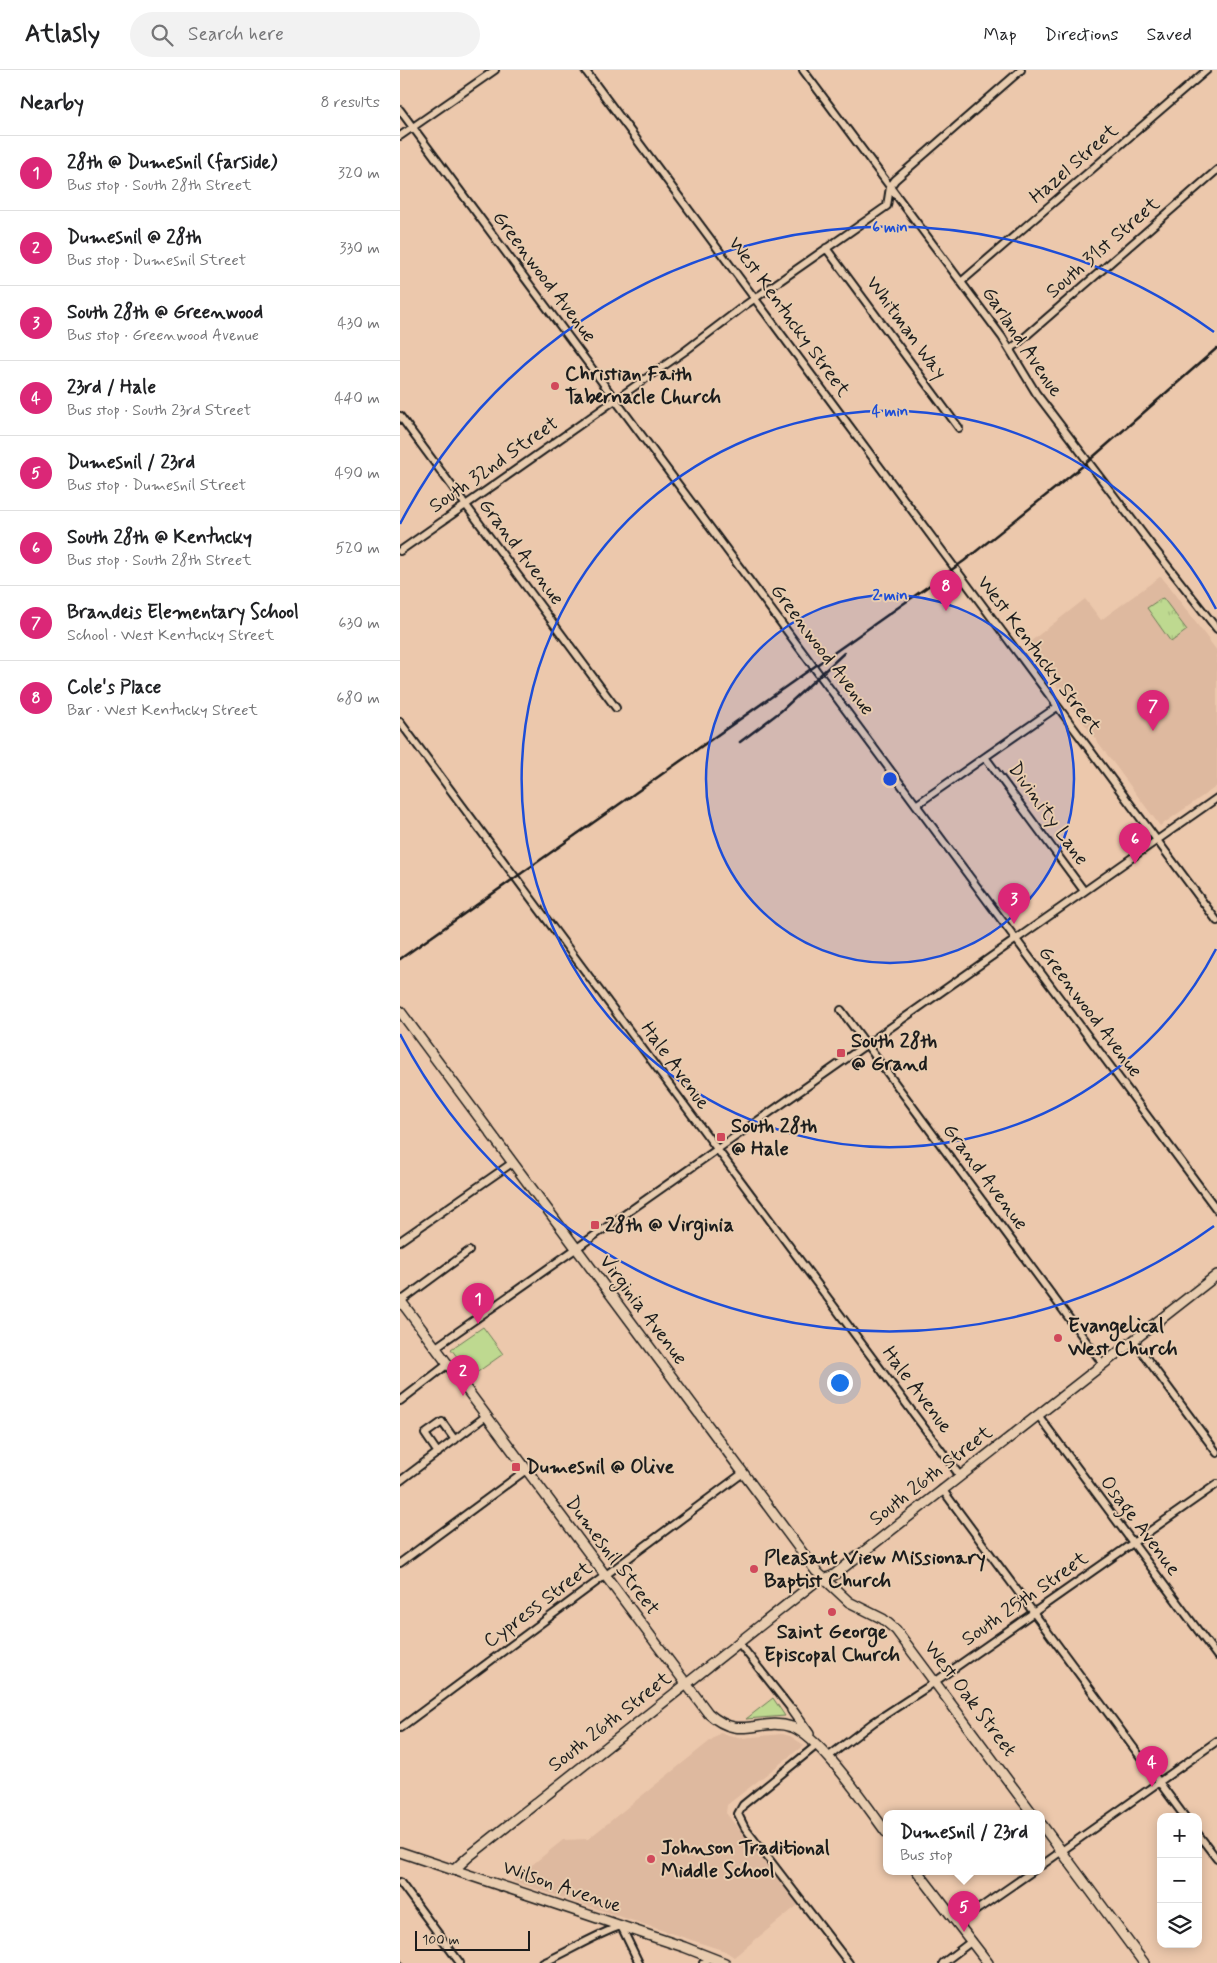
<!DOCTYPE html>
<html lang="en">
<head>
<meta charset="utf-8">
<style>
  body { margin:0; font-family:Mynerve,sans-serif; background:#f2f2f2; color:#202124 }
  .controls { position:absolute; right:15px; bottom:15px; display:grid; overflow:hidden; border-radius:10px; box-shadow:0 2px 12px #0003 }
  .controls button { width:45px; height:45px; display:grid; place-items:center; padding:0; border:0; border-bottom:1px solid #e0e0e0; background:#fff; color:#202124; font:25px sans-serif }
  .scale { position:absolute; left:15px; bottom:12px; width:115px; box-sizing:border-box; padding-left:5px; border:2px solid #1c1c1c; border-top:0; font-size:14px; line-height:18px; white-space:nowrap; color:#1c1c1c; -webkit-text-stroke:4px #e8ccaf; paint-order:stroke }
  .you { position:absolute; left:439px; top:1312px; width:18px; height:18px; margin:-12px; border:4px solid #fff; border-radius:50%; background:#1a73e8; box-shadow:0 0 0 8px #1a73e833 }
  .badge { display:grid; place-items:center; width:32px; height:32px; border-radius:50%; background:#db2777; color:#fff; font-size:16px; font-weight:700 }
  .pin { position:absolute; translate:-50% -41px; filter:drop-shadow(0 1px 2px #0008) }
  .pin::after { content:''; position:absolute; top:26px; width:18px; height:15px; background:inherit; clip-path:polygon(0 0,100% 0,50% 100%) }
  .popup { position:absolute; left:483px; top:1740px; width:162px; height:65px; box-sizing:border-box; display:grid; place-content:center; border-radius:10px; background:#fff; filter:drop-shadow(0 1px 4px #0005); font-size:16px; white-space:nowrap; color:#757577 }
  .popup b { font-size:19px; color:#202124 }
  .popup::after { content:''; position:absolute; left:50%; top:100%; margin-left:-10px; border:10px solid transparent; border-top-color:#fff }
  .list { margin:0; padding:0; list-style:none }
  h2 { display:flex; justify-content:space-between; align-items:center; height:65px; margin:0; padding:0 20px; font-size:21px }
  h2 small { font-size:16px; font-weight:400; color:#757577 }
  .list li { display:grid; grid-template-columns:32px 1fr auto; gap:15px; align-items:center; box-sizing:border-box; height:75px; padding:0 20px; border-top:1px solid #e0e0e0 }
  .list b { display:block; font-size:19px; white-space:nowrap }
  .list p { margin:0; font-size:16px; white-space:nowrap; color:#757577 }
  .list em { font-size:16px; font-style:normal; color:#757577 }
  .icon { flex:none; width:28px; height:28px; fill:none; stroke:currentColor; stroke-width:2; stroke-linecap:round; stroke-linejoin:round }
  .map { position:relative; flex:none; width:817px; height:1893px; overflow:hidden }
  header { display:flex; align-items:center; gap:30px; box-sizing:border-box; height:70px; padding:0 25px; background:#fff; border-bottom:1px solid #e0e0e0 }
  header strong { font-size:24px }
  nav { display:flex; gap:28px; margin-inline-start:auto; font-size:18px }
  .search { width:350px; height:45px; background:#f2f2f2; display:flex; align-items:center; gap:12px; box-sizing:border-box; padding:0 18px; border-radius:28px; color:#757577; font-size:19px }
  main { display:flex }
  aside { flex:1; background:#fff }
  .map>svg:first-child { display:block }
  .built { fill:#deb99f }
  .green { fill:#bed990; stroke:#6d7a56 }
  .park { fill:url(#park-tufts); stroke:#6d7a56 }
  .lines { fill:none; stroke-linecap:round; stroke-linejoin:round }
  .street-casing { stroke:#1c1c1c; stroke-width:10 }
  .secondary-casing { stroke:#1c1c1c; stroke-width:12 }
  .street { stroke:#e8ccaf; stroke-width:6 }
  .secondary { stroke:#e8ccaf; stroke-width:9 }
  .rail { stroke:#1c1c1c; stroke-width:2.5 }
  .ring { fill:none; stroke:#1d4ed8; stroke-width:2.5 }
  .poi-dot { fill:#d1495b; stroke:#e8ccaf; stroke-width:2 }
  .labels { text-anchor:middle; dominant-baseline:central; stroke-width:4; stroke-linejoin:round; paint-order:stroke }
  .street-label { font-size:20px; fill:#1c1c1c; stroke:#e8ccaf }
  .poi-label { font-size:20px; font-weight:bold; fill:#1c1c1c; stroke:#e8ccaf; text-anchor:start }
  .centre { fill:#1d4ed8; stroke:#e8ccaf; stroke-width:2.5 }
  .ring-label { font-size:15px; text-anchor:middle; font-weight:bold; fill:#1d4ed8; stroke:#e8ccaf; stroke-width:4; stroke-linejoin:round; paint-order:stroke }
</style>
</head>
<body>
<header>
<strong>Atlasly</strong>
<div class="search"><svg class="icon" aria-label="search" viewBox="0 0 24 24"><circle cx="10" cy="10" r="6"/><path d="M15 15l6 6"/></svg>Search here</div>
<nav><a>Map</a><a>Directions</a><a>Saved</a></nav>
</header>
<main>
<aside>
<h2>Nearby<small>8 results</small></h2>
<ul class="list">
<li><span class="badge">1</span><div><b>28th @ Dumesnil (farside)</b><p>Bus stop · South 28th Street</p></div><em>320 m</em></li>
<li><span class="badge">2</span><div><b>Dumesnil @ 28th</b><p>Bus stop · Dumesnil Street</p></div><em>330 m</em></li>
<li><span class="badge">3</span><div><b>South 28th @ Greenwood</b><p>Bus stop · Greenwood Avenue</p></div><em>430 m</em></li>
<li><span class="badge">4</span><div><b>23rd / Hale</b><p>Bus stop · South 23rd Street</p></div><em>440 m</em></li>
<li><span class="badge">5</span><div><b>Dumesnil / 23rd</b><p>Bus stop · Dumesnil Street</p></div><em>490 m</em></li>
<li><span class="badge">6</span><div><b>South 28th @ Kentucky</b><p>Bus stop · South 28th Street</p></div><em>520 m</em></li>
<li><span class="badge">7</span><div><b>Brandeis Elementary School</b><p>School · West Kentucky Street</p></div><em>630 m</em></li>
<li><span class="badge">8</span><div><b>Cole's Place</b><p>Bar · West Kentucky Street</p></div><em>680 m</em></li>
</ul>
</aside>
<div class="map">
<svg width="817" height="1893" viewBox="0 0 817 1893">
  <defs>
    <pattern id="park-tufts" width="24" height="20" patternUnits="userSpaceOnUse" patternTransform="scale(1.25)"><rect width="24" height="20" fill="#bed990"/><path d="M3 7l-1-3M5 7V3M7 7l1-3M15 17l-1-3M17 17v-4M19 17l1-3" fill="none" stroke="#a3ba7c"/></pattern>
  </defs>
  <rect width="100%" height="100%" fill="#ecc8ac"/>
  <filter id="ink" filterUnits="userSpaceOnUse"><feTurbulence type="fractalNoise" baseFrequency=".02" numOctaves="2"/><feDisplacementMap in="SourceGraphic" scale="10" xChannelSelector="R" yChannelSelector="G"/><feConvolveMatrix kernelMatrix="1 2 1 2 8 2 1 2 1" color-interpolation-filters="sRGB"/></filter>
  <g filter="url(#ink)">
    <!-- built -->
    <path class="built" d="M761 506 817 581V716L760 756 626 575 685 529 701 550Z
      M320 1663 342 1668 382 1664 390 1666 404 1675 327 1735 326 1743 398 1835 334 1887 325 1881 112 1811 163 1770 188 1769Z"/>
    <!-- green -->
    <path class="green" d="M83 1257 103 1284 72 1306 51 1279Z
      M373 1628 385 1646 346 1649Z"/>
    <!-- park -->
    <path class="park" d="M763 528 787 560 771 572 747 538 760 529Z"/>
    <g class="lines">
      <defs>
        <path id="street" d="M185 0 817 851
          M403 0 602 267 636 323 752 476 817 559
          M0 40 817 1140
          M0 66 95 0
          M426 178 559 358
          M561 212 807 0
          M610 280 817 100
          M0 346 216 638
          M0 481 285 281 344 236 487 136 490 117 495 110 621 0
          M0 652 560 1406
          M585 687 684 821
          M516 735 657 637
          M441 940 703 1294
          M0 1171 112 1093
          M1 1231 69 1181
          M733 1270 817 1383
          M36 1277 817 728
          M0 1331 48 1294
          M638 1345 817 1586
          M38 1383 25 1364 42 1352 55 1370
          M0 1411 86 1346
          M542 1419 785 1747
          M0 1493 126 1400
          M339 1573 392 1640
          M0 1658 343 1403
          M417 1675 343 1735 338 1744 345 1758 449 1893
          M428 1687 474 1652 526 1618 817 1414
          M798 1764 817 1789
          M642 1795 817 1671
          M0 1812 60 1893
          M558 1853 633 1801
          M143 1893C170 1881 194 1865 221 1856L239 1893
          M303 1893 312 1889
          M543 1893 572 1871"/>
        <path id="secondary" d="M0 941 416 1501 449 1532 483 1549 496 1560 632 1743
          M0 1230 308 1643C341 1673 360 1646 392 1657 421 1668 466 1735 486 1762
          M392 1640 409 1664
          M642 1755 744 1893
          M0 1782 284 1877 325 1893
          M54 1800 68 1787 414 1513 434 1505 817 1205
          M517 1801 588 1893"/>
      </defs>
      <!-- street casing -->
      <use href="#street" class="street-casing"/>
      <!-- secondary casing -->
      <use href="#secondary" class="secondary-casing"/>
      <!-- street -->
      <use href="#street" class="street"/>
      <!-- secondary -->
      <use href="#secondary" class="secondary"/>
      <!-- rail -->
      <path class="rail" d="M340 672 381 641 444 583
        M0 889 564 491 684 395 817 278
        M0 1890 2 1893"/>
    </g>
  </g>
  <!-- distance rings -->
  <circle cx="490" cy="709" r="184" fill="#1d4ed8" fill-opacity=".12"/>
  <g class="ring">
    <circle cx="490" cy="709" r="184"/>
    <path d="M816 879A368 368 0 1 1 816 539"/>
    <path d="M814 1156A552 552 0 0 1 0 964M0 454A552 552 0 0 1 814 262"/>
  </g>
  <!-- markers -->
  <g class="poi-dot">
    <circle cx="155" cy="316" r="5"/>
    <rect x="436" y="978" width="10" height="10" rx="2.5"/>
    <rect x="316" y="1062" width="10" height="10" rx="2.5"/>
    <rect x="190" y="1150" width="10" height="10" rx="2.5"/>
    <circle cx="658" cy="1268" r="5"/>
    <rect x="111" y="1392" width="10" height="10" rx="2.5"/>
    <circle cx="354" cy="1499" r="5"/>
    <circle cx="432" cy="1542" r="5"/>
    <circle cx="251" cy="1789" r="5"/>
  </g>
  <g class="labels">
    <!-- street labels -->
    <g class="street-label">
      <text transform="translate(674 94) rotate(-41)">Hazel Street</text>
      <text transform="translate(703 178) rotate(-41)">South 31st Street</text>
      <text transform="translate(144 207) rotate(53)">Greenwood Avenue</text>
      <text transform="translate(389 247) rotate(54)">West Kentucky Street</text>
      <text transform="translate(506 258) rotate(54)">Whitman Way</text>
      <text transform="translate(622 272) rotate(56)">Garland Avenue</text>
      <text transform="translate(94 395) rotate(-35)">South 32nd Street</text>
      <text transform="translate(121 482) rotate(53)">Grand Avenue</text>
      <text transform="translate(422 580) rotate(53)">Greenwood Avenue</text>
      <text transform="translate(639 585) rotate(53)">West Kentucky Street</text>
      <text transform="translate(648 744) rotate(54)">Divinity Lane</text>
      <text transform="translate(690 942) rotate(53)">Greenwood Avenue</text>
      <text transform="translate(275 996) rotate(54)">Hale Avenue</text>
      <text transform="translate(585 1107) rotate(53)">Grand Avenue</text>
      <text transform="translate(243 1240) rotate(53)">Virginia Avenue</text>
      <text transform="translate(517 1320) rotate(53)">Hale Avenue</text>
      <text transform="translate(531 1406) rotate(-38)">South 26th Street</text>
      <text transform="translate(740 1456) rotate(53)">Osage Avenue</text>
      <text transform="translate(212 1486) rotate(53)">Dumesnil Street</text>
      <text transform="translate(625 1529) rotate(-35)">South 25th Street</text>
      <text transform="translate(138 1535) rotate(-37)">Cypress Street</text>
      <text transform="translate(570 1629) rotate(53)">West Oak Street</text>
      <text transform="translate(210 1652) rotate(-38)">South 26th Street</text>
      <text transform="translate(162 1817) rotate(19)">Wilson Avenue</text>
    </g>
    <!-- poi labels -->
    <g class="poi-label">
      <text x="165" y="304">Christian Faith<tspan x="165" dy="23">Tabernacle Church</tspan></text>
      <text x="451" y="971">South 28th<tspan x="451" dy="23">@ Grand</tspan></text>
      <text x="331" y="1056">South 28th<tspan x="331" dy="23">@ Hale</tspan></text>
      <text x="205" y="1155">28th @ Virginia</text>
      <text x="668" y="1256">Evangelical<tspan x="668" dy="23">West Church</tspan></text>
      <text x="126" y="1397">Dumesnil @ Olive</text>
      <text x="364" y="1488">Pleasant View Missionary<tspan x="364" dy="23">Baptist Church</tspan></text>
      <text x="432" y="1562" text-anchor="middle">Saint George<tspan x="432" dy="23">Episcopal Church</tspan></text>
      <text x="261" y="1778">Johnson Traditional<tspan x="261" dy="23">Middle School</tspan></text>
    </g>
  </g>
  <circle cx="490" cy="709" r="8" class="centre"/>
  <g class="ring-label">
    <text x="490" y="162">6 min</text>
    <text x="490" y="346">4 min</text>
    <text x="490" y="530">2 min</text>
  </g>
</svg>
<div class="controls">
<button>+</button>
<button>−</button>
<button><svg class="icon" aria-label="layers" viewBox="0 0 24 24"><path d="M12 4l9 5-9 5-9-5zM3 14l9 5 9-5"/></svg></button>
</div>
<div class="scale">100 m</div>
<div class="you"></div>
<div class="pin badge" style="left:78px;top:1254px">1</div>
<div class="pin badge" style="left:63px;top:1326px">2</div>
<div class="pin badge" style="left:614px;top:854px">3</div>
<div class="pin badge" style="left:752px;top:1717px">4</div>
<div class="pin badge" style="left:564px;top:1862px">5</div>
<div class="popup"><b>Dumesnil / 23rd</b>Bus stop</div>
<div class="pin badge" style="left:735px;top:794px">6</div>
<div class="pin badge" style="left:753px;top:661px">7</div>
<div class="pin badge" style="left:546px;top:541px">8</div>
</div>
</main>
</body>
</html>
